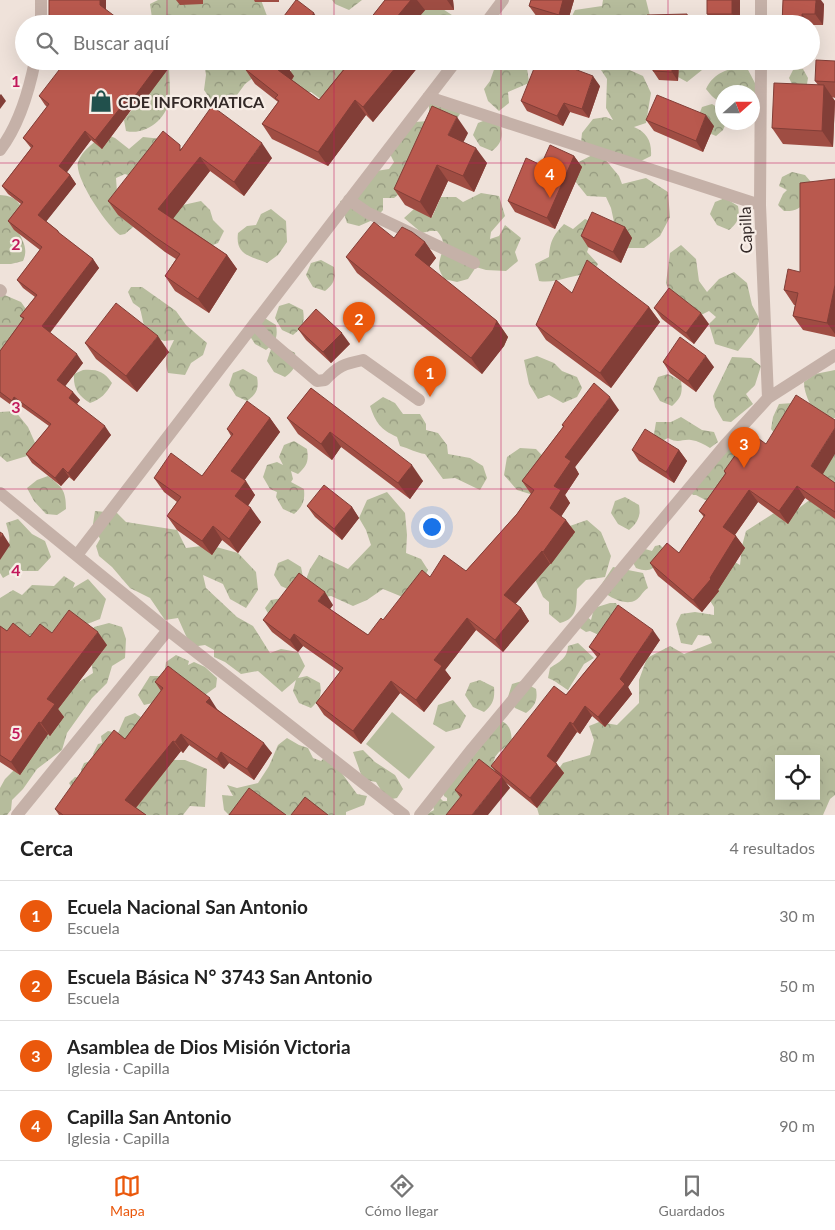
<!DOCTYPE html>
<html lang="es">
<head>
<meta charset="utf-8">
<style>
  body { margin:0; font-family:Lato,sans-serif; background:#f2f2f2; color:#222 }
  .controls { position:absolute; right:15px; bottom:15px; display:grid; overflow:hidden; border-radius:0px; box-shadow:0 5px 20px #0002 }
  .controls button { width:45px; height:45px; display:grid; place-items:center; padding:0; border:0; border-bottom:1px solid #e0e0e0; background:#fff; color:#222; font:25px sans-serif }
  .compass { position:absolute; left:715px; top:85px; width:45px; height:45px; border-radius:50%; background:#fff; box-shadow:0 5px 20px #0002; rotate:69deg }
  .you { position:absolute; left:431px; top:526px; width:18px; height:18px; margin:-12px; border:4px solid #fff; border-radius:50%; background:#1a73e8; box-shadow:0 0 0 8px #1a73e833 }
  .badge { display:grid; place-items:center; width:32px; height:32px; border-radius:50%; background:#ea580c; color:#fff; font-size:16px; font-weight:700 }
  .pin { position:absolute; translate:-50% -41px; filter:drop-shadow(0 1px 2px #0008) }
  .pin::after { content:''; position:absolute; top:26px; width:18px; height:15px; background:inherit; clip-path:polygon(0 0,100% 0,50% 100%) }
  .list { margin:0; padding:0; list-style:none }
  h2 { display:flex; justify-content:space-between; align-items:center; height:65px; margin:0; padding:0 20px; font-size:21px }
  h2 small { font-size:16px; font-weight:400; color:#767676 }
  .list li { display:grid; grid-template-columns:32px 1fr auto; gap:15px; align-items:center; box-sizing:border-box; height:70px; padding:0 20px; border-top:1px solid #e0e0e0 }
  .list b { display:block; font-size:19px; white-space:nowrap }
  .list p { margin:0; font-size:16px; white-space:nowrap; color:#767676 }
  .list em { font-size:16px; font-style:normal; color:#767676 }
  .icon { flex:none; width:28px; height:28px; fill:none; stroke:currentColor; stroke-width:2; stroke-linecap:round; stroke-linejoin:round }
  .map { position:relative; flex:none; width:835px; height:815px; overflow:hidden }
  .search { position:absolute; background:#fff; box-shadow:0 5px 20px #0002; left:15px; right:15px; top:15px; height:55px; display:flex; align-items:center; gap:12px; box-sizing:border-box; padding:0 18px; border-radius:28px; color:#767676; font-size:19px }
  .sheet { height:345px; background:#fff }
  nav { display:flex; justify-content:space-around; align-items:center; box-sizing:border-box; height:70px; border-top:1px solid #e0e0e0; background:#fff; font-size:14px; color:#767676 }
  nav a { display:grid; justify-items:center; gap:2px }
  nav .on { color:#ea580c }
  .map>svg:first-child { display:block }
  .green { fill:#b6bc9c }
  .forest { fill:url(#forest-crowns); fill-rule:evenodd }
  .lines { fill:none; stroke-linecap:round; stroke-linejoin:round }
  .minor { stroke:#c5b1a8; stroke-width:12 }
  .wall { fill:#9f4d43 }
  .shaded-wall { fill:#823e37 }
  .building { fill:#b9594e; stroke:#823e37 }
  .grid { fill:none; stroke:#c2185b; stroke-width:1; stroke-opacity:0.55 }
  .labels { text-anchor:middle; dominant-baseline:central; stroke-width:4.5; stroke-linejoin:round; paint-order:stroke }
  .poi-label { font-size:16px; font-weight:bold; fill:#332927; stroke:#f7ede6; text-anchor:start }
  .street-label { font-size:16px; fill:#332927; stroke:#f7ede6 }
  .grid-label { font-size:16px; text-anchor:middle; font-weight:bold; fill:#c2185b; stroke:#f7ede6; stroke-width:4.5; stroke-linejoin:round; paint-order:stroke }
</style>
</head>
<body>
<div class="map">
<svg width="835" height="815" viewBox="0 0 835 815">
  <defs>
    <pattern id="forest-crowns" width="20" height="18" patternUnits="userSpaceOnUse" patternTransform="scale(1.25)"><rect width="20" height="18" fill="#b6bc9c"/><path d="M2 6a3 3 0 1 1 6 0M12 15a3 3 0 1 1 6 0" fill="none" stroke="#95997f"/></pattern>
  </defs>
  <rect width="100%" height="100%" fill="#efe2da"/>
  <!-- green -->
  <path class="green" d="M392 712 435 747 409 779 366 744Z"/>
  <!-- forest -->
  <path class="forest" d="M158 0H184L192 4 196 0H261L270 24H156L152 18 150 4Z
    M332 0H362L349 10 335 4Z
    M429 0 455 17 458 24H412Z
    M603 0H646L652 24H568L575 10 602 6Z
    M169 61C169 73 170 85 170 97 168 118 146 136 126 131L124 120Z
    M204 61H269L262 71 245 84 229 106C213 108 212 101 204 90L206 75Z
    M300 61H316L325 67 331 61H351L322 100 311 92 296 93 290 73 295 62Z
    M497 61H537L527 68 529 83 508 92 509 103 499 111 488 101 484 89 490 81Z
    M595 61H629L625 68 643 76 651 93 646 123 634 127C647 132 652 142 651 156L639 162 599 152 619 176 622 184 646 178 668 192 670 217 660 236 644 248H628L616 231 611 208 606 197 587 196 571 176 575 164 598 152 581 143 582 133 593 119 606 117 613 120 606 108 607 79Z
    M678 61H704L702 70 687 82 678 77 676 67Z
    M746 66 756 85V105L753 107 752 92H722V101C715 101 711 95 706 89 714 72 728 69 746 66Z
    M803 69 808 78 807 84 812 89 793 86 789 78 793 70Z
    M429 103 457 107 460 114 405 189 394 198H383V210L375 219 359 226 347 223 340 201 357 197 376 171 389 169 394 162 390 154 415 122 429 121Z
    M712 104 722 110V122L726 123 723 130 716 136 704 131 697 120 702 107Z
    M488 119 501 127C503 138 501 144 492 151L480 146 473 135 478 123Z
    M105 134 115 138 129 149 143 137 162 139 145 181 125 174 116 178 117 192 131 213 133 227 125 234 120 235C108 227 74 178 78 162 82 150 96 141 105 134Z
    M792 172 805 175 811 182C805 199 806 212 784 211L778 205 783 194 787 190 779 186 782 177Z
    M481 193 499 196 505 216 491 232 490 239 499 236 505 225 521 238 515 252 518 261 506 271 486 270 476 267 468 279 457 282 444 279C443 276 439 271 439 267 439 252 450 246 437 231H430L422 233 404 218 414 209 432 217 441 197H456L463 202Z
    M0 195C13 196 17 199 24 211L19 233C24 243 28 250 23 261L11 264H0Z
    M725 198 738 206C740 217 738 223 729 230L717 225 710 214 715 202Z
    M201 201 210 210 213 220 224 231 218 243 208 247 167 225 170 202 183 205Z
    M271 209 286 221 287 242 278 255 267 263C250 256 235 255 238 233L247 226 256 225 261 214Z
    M585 219 593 222 591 241 587 252 598 264 592 274C574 273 557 284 539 281L535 264 549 257C550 241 553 236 564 224L573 229Z
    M681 245 696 259 699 281 707 292 719 279 734 272 747 283 752 305 760 320 752 334 738 351 715 344 709 324 716 317 709 311 699 316 669 291 666 283 670 253Z
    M321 260 334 267C336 279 334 284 325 291L313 287 306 275 311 263Z
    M131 287H142L176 311 186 325 207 343 203 355 191 363 185 375 168 373C163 359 168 353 174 340L164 341 157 338 144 326 140 308 133 303 128 292Z
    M0 293 21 302 28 312 0 357Z
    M289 303 303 310C305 322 303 327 293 335L282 330 275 318 279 306Z
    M263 317 276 325C278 337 276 342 266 350L255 344 248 333Z
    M281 345 295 353C297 364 295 370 285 377L274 372 267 361 271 349Z
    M537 356 554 363 562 371 577 377 582 388 577 397 563 403 549 395 538 399 529 384 524 360Z
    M732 357 751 358 761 366 755 385 746 394 753 404 731 422 723 421 715 407 713 396Z
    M243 369 257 377C259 388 257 394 247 401L236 396 229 385 233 373Z
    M83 370C96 369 104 371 112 383 106 394 101 399 90 403 78 396 73 388 74 374Z
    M835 370V418L825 421C814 414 804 396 804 382L815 374Z
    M668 374 681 381C683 393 681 398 672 406L660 401 653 389 658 377Z
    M383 397 395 403 403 414H420L426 424V430L438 433 447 445 448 454 470 458 483 466 487 478 480 490 455 478 443 479 425 454C416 453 409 448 400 446L397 437C380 429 376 423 370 406Z
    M793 403 776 435 771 429 773 417 779 404Z
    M15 411 28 427 36 445 27 456 7 462 0 456V412Z
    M681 417 702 430 714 432 718 442 710 448C704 444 698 441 691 440 681 439 679 444 668 438L658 443 654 434 656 422H671Z
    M294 441 307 449C309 461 307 466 298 474L291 471 293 479 291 482 304 489C305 501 303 506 294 514L283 509 276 497 277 492 270 489 263 477 267 465 277 462 283 465 279 457 284 445Z
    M750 442 711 503 696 495H693L691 493 729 445 731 449Z
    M520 448 536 449 552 466 546 485 530 494 517 490 504 475 507 457Z
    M835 450V494L824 486 822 469Z
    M48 476C62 487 66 490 66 509L57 515 46 514 34 501 27 488 37 480Z
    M387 492 405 513 407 535 406 553 421 559 428 570 419 588 405 598 383 589 367 600 353 606 331 596 315 599 276 627 265 608 271 600 300 595 310 569 319 555 348 569 371 545 366 530 359 518 367 500Z
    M816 495 829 504 835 519V795L830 799 823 815H539L537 808 543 791 563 763 590 755 594 740 589 726 599 722 617 725 639 703V680L647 658 670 646 684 654 712 643 709 636 698 635 692 645 681 643 676 624 681 614 695 612 714 615V607L707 596 721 554 740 565 742 546 746 531 779 510 799 508ZM779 759H816V796H779Z
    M625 497 639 505C641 516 638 522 629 530L618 524 611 513 615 501Z
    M95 511 117 513 126 522 177 530 186 548 209 545 238 553 256 572 258 590 246 608 230 599 223 584 203 575 206 588 237 617 253 626 270 653 281 649 298 652 305 666 298 678 307 676 320 683C322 695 320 700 311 708L299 703 293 691 296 680 282 692 258 671 241 674 225 662 214 657V650L205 645 191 647 178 618 165 620 150 598 130 588 112 567 99 556 96 546 100 539 93 524Z
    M18 519 32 534 45 541 51 557 38 571H15L3 578 0 573V556C13 545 10 538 6 523Z
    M587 520 601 532 611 556 605 577 586 580 577 589C576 605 579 618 560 623L549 614V602L543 597 530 568 567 527Z
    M660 545 663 548C657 564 655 575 636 568L632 561 642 548 652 551 655 546Z
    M288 559 301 567 303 577 292 591 281 586 274 575 278 563Z
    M613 567 643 573 648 588C642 592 640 598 636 600 625 607 607 596 599 588Z
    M64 576 75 583 73 588 88 579 106 599 100 619 82 626 65 627 28 641 0 631V598L13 590 22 595 32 585 54 586Z
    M610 603H616L621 614 601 636 590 631 586 632 580 628 586 616 591 620 594 608Z
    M109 623 122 627 126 639 125 658 112 666 107 683 92 698 67 733 62 750 37 769 23 789 12 800 11 810 7 815H0V788L5 779 17 767 56 712 65 689 79 682 93 673 88 637 94 627Z
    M578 643 594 658 584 664 568 690C561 686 556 681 548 678L550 668C560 661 567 659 568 646Z
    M176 655 189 661 188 665 194 662 205 667 217 678 216 687 205 695 190 688 157 702 144 705 138 695 150 676H164L172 673 165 669 166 662Z
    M480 680 494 687C495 699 493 705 484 712L473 707 465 695 470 683Z
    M522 681 536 689C538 700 535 706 526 713L515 708 508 697 512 684Z
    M453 700 466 716 460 728 446 732 433 724 438 705Z
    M135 713 146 721 74 792 69 783 75 777 81 778V770L84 763 95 760 93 754 98 744 102 743 101 736 108 731 118 733 125 717Z
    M502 721C511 726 511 732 512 742L499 752 495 757 493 764 500 773 465 815H425L434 810 433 806 440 798 443 801H447V798L444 796 443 793Z
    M287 738 299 745 308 748 313 758 321 761 326 756 341 772 357 794 367 796 364 805 346 812V815H229L224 810 222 795 233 796 227 785 237 788 258 783 269 766 278 745Z
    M363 750 375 762 395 775 403 789 397 798 387 800 376 782 366 780 361 774 353 752Z
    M168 760H185L207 769 205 807 190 806 183 815H104Z"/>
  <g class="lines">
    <!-- minor -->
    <path class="minor" d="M41 0V24
      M485 24 503 0
      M761 24V0
      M761 61 760 205 768 398
      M428 97 760 205
      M0 150C19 125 29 91 35 61
      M349 200 368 213 474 263
      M0 290 1 291
      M254 324 269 340 317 381 325 380C338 366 344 364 363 360L419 400
      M0 493 168 630 404 815
      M77 555 456 61
      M17 815 168 630
      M420 815 472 749 725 445 768 398 835 355"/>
  </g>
  <!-- wall -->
  <path class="wall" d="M176 0H203V4L180 5Z
    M254 0H279V2H255Z
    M385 0H453L454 10H425L413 24H366Z
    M531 0H574L567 24H559L537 17 529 6Z
    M740 0V24H713L707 14Z
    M783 0 824 4 823 25H811V24H782Z
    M174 61 138 109 134 106 102 149 91 140 66 172 70 175 76 184 46 221 58 231 61 235 93 259 99 268 50 333 83 363 65 386 80 400 77 404 111 435 74 481 69 477 61 486 32 463 26 454 49 426 21 406 18 410 0 397V351L23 319 20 316 35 297 23 288 17 280 40 250 14 230 8 221 21 204 8 194 2 186 31 148 23 138 47 107 45 105 39 96Z
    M350 61H423L373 122 366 115 328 166 272 139 262 124 278 102 255 84 245 69 294 76 292 80 319 100Z
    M653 61H679L678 81 659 80 653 71Z
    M835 61V98L832 97 835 101 833 147 783 144 772 128 818 85 815 81Z
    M600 86 589 118 570 112 563 126 527 111 521 101Z
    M646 120 714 126 703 152 654 131Z
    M468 133 463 142 487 163 474 192 448 181 431 218 405 205 394 189Z
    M182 148 272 158 244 196 210 171 173 218 227 255 237 269 209 313 175 291 165 276 176 259 165 252 118 215 108 201Z
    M574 156 582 167 555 229 515 212 508 201 541 165Z
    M835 179V337L803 330 793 316 795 305H794L784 290 800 272Z
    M625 227 632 238 621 263 588 247 581 236Z
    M394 238 425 242 436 258 429 267 497 321 508 337 504 346 482 374 357 273 346 257Z
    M572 293 649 307 660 322 611 388 546 340 536 325Z
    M654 308 709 324 694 344 662 319Z
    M298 329 350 344 331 363 306 340Z
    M85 343 169 352 137 392 96 359Z
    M663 362 714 367 696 392 670 373Z
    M311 388 423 481 410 499 341 447 332 460 298 434 287 418Z
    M619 410 575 467 579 474 565 495 570 503 561 516 575 532 551 564H550L515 604 521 608 529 621 503 652 476 630 445 670 451 678 424 712 400 693 361 744 324 715 316 703 340 672 303 646 298 652 272 632 263 620 333 605 330 609 368 635 383 620 430 577 466 571 517 514 531 494 522 481 563 427 562 425Z
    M270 418 280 432 244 480 255 495 248 506 261 522 238 553 222 540 212 555 177 530 167 516 177 502 164 492 154 478 202 476 231 436 227 429Z
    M766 444 822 474 835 483V519L805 498 788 524 758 502 735 535 745 548 718 590 719 591 702 612 658 576 650 563 679 553 704 517 699 511 725 474 724 471Z
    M632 450H679L687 461 674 483 639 461Z
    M307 506 352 507 359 518 342 540 315 517Z
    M0 626 7 631 30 637 52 633 107 645 58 709 64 717 50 736 48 734 20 775 0 762Z
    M660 640 628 687 632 694 605 727 592 716 580 734 577 732 556 763 564 773 537 808 505 782 510 788 460 797 455 790 495 771 491 766 566 695 597 657 589 647Z
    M155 682 217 709 272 753 254 780 229 763 224 769 189 745 183 753 181 751 136 808 146 815H59L55 809 125 739 161 691Z"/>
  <!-- shaded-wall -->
  <path class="shaded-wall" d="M100 0H106V13L100 5Z
    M411 0H417L425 10 413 24H391Z
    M447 0H453L454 10Z
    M563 0H574L567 24H565L559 15Z
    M732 0H740V24H739L732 14Z
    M816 0H821L824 4 823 25 815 14Z
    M314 13 321 24H305Z
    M687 14 693 23V24H687Z
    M802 14 810 24H802Z
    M161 61H174L138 109 132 100Z
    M401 61H423L373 122 363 107Z
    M672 61H679L678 81 672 72Z
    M284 62 294 76 288 84 278 70Z
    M593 76 600 86 589 118 582 109Z
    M824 85 835 101 833 147 822 131Z
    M1 94 6 101 0 109V95Z
    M128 98 134 106 102 149 95 140Z
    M355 100 366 115 328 166 318 152Z
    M564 103 570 112 563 126 557 116Z
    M706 115 714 126 703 152 696 141Z
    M457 117 468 133 459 151 448 135Z
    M85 131 91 140 65 175 59 166Z
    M262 143 272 158 244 196 234 182Z
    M476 148 487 163 474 192 463 176Z
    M574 156 582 167 555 229 547 218Z
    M200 157 210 171 169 224 158 209Z
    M437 165 448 181 431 218 420 202Z
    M70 175 76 184 45 223 38 215Z
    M625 227 632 238 621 263 613 252Z
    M425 242 436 258 426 271 415 255Z
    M227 255 237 269 209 313 198 299Z
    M93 259 99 268 48 335 42 326Z
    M835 285V334L827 323Z
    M649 307 660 322 611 388 600 373Z
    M701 313 709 324 694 344 686 333Z
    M497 321 508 337 504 346 482 374 471 358Z
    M342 333 350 344 331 363 323 352Z
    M158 336 169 352 137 392 126 376Z
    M77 354 83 363 63 389 57 380Z
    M706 356 714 367 696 392 688 381Z
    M73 392 80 400 75 406 69 398Z
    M14 397 21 406 18 410 12 401Z
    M610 397 619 410 575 467 579 474 565 495 570 503 559 520 550 508 554 486 565 457Z
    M270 418 280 432 241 485 231 471Z
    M105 426 111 435 74 481 68 473Z
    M835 428V454L820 479 811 466Z
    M330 432 341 447 332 460 321 444Z
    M679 450 687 461 674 483 666 472Z
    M412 465 423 481 410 499 398 483Z
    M63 468 69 477 61 486 55 478Z
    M246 481 255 495 245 510 235 496Z
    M797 486 805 498 788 524 779 511Z
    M749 490 758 502 732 539 723 527Z
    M352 507 359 518 342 540 334 529Z
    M251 508 261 522 238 553 229 539Z
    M566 520 575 532 551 564 543 552Z
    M213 526 222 540 212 555 202 541Z
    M3 534 10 545 0 560V538Z
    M736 536 745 548 718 590 719 591 702 612 693 600 710 578Z
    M542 551 550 564 513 607 504 595Z
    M325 592 333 605 327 613 318 601Z
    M521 608 529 621 503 652 495 640Z
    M467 618 476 630 445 670 451 678 424 712 416 700 434 660Z
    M653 630 660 640 628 687 632 694 605 727 598 717 620 679Z
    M98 632 107 645 58 709 64 717 50 736 41 723 47 699Z
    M294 634 303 646 298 652 290 640Z
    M391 681 400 693 361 744 353 731Z
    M210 698 217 709 214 713 206 702Z
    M585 706 592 716 580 734 573 724Z
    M39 722 48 734 20 775 11 762Z
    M570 722 577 732 554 765 547 756Z
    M181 734 189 745 183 753 175 742Z
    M173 741 181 751 133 811 125 800Z
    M264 743 272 753 254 780 247 769Z
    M221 752 229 763 224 769 217 759Z
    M557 764 564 773 537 808 530 798Z
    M502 777 510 788 488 815H472Z"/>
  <!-- building -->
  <path class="building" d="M49 0H100V5L125 24H49Z
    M296 0H297L314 13 305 24H278Z
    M385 0H411L391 24H366Z
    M531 0H563L559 15 529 6Z
    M707 0H732V14H707Z
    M783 0H816L815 14H802V24H782Z
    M687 14V24H647V15Z
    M816 60 835 61V82L815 81Z
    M66 61H161L132 100 128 98 95 140 85 131 59 166 70 175 38 215 58 231V232L93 259 42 326 77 354 57 380 73 392 69 398 105 426 68 473 63 468 55 478 26 454 51 424 14 397 12 401 0 392V351L24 318 20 316 37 295 17 280 42 247 8 221 23 202 2 186 33 146 23 138 49 104 39 96Z
    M251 61H284L278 70 319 100 351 61H401L363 107 355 100 318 152 262 124 279 101 275 98 278 95 245 69Z
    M537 61H553L593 76 582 109 564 103 557 116 521 101Z
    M653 61H672V72L653 71Z
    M774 83 824 85 822 131 772 128Z
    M657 95 706 115 696 141 646 120Z
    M212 106 262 143 234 182 200 157 158 209 227 255 198 299 165 276 180 254 155 237 108 201 163 131 180 145V151Z
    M432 106 457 117 448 135 476 148 463 176 437 165 420 202 394 189Z
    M550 145 574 156 547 218 508 201 526 158 541 165Z
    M835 179V285L827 323 793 316 798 293 784 290 788 269 800 272V183Z
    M592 212 625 227 613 252 581 236Z
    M374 222 394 238 402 227 412 232 425 242 415 255 497 321 493 330 471 358 346 257Z
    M587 260 649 307 600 373 536 325 556 280 572 293Z
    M669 288 701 313 686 333 654 308Z
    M116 303 158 336 126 376 85 343Z
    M316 309 342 333 323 352 298 329Z
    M680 337 706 356 688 381 663 362Z
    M594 383 610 397 565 457 571 461 554 486 561 490 550 508 566 520 543 552 542 551 504 595 521 608 495 640 467 618 434 660 442 666 416 700 391 681 353 731 316 703 343 668 294 634 290 640 263 620 299 573 325 592 318 601 368 635 381 618 383 620 422 570 430 577 444 555 466 571 517 514 534 490 522 481 564 426 562 425Z
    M311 388 412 465 398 483 330 432 321 444 287 418Z
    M796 395 835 420V428L811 466 835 483V512L797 486 779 511 749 490 723 527 736 536 710 578 711 579 693 600 650 563 667 543 679 553 705 515 699 511 726 473 724 471 751 433 766 444Z
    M247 401 270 418 231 471 246 481 235 496 251 508 229 539 213 526 202 541 167 516 181 497 154 478 171 453 202 476 233 434 227 429Z
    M645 429 679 450 666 472 632 450Z
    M324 485 352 507 334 529 307 506Z
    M0 532 3 534 0 538Z
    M618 605 653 630 620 679 625 684 598 717 585 706 573 724 570 722 547 756 557 764 530 798 491 766 554 686 566 695 600 654 589 647Z
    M69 610 98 632 47 699 55 704 41 723 39 722 11 762 0 755V626L7 631 13 623 30 637 40 624 52 633Z
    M168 666 210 698 206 702 264 743 247 769 221 752 217 759 181 734 175 742 173 741 125 800 146 815H63L55 809 87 764 114 730 125 739 163 688 155 682Z
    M479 759 502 777 472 815H446L462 795 455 790Z
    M249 788 286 815H229Z
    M305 797 328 815H291Z"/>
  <!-- grid -->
  <path class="grid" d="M167 0V24M334 0V24M501 0V24M668 0V24M167 61V815M334 61V815M501 61V815M668 61V815M0 163H835M0 326H835M0 489H835M0 652H835"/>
  <!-- icons -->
  <defs>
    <symbol id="shop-bare" viewBox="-9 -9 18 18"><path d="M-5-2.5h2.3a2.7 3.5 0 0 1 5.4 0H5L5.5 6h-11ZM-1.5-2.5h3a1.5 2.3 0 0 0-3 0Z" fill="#21504c" stroke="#f7ede6" stroke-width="2.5" paint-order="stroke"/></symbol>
  </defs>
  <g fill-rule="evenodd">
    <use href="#shop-bare" x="85" y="85" width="32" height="32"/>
  </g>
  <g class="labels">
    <!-- poi labels -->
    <g class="poi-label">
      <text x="118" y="101">CDE INFORMATICA</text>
    </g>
    <!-- street labels -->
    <g class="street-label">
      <text transform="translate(745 230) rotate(-92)">Capilla</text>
    </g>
  </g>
  <g class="grid-label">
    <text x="16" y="87">1</text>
    <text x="16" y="250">2</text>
    <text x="16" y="413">3</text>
    <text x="16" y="576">4</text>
    <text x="16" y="739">5</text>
  </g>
</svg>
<div class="controls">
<button><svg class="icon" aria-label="locate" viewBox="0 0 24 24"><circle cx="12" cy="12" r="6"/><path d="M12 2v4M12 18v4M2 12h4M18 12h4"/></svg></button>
</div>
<svg class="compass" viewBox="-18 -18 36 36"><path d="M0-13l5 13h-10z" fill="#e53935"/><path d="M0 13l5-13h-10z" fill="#767676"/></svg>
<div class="you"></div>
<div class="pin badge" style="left:430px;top:397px">1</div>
<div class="pin badge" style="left:359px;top:343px">2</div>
<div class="pin badge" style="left:744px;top:468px">3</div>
<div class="pin badge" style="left:550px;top:198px">4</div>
<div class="search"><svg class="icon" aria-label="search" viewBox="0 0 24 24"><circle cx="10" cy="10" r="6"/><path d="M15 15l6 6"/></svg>Buscar aquí</div>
</div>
<section class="sheet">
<h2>Cerca<small>4 resultados</small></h2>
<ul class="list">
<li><span class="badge">1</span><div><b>Ecuela Nacional San Antonio</b><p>Escuela</p></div><em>30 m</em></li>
<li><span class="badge">2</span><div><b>Escuela Básica N° 3743 San Antonio</b><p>Escuela</p></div><em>50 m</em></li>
<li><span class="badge">3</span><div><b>Asamblea de Dios Misión Victoria</b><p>Iglesia · Capilla</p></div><em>80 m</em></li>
<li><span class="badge">4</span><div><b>Capilla San Antonio</b><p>Iglesia · Capilla</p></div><em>90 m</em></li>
</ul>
</section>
<nav>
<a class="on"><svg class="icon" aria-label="map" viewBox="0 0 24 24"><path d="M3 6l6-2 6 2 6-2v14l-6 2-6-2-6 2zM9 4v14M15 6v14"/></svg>Mapa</a>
<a><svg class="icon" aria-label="directions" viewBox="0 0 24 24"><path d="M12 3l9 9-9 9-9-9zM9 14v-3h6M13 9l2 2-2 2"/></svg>Cómo llegar</a>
<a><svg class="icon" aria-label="saved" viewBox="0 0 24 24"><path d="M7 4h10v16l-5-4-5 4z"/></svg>Guardados</a>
</nav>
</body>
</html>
